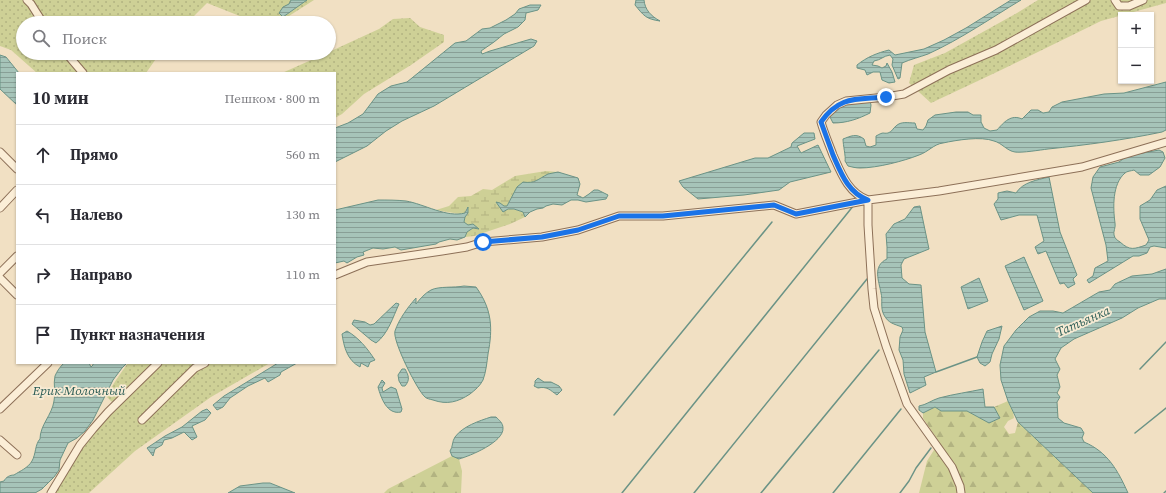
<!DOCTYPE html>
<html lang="ru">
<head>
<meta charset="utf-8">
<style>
  body { margin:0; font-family:"Source Serif 4",serif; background:#f7f7f7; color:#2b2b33 }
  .controls { position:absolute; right:12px; top:12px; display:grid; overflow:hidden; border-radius:0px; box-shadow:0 1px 3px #0004 }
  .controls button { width:36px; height:36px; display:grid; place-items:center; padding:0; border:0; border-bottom:1px solid #e1e1e2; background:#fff; color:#2b2b33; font:20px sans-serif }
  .stop { position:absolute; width:12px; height:12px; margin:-9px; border:3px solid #1a73e8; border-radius:50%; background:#fff }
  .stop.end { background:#1a73e8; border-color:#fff; box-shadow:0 1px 4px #0008 }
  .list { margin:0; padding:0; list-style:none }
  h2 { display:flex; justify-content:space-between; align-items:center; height:52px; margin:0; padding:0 16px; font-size:17px }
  h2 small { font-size:13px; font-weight:400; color:#7c7c81 }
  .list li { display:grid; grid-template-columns:26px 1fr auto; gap:12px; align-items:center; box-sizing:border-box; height:60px; padding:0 16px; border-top:1px solid #e1e1e2 }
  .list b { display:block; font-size:15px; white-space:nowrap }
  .list em { font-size:13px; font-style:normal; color:#7c7c81 }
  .icon { flex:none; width:22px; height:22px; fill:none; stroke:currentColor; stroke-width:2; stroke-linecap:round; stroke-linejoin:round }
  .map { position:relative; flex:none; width:1166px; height:493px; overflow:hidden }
  .search { position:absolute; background:#fff; box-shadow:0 1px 3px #0004; left:16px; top:16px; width:320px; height:44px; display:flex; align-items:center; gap:10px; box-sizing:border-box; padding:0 14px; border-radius:22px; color:#7c7c81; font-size:15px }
  .panel { position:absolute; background:#fff; box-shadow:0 1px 3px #0004; left:16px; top:72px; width:320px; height:292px; border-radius:0px }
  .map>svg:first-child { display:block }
  .forest { fill:url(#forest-firs) }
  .wetland { fill:url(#wetland-marsh) }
  .garden { fill:url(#garden-dots) }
  .water { fill:url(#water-rules); stroke:#6b9386 }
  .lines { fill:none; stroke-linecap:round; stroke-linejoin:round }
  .stream { stroke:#6b9386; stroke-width:1.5 }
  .minor-casing { stroke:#8d7058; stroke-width:9 }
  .minor { stroke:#fbeed7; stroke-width:7 }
  .route { stroke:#1a73e8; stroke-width:5 }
  .labels { text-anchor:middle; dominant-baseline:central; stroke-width:3.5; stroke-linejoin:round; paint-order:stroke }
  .water-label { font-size:13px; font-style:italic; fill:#2c5d56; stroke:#f8ebd4 }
</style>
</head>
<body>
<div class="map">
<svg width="1166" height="493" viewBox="0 0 1166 493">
  <defs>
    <pattern id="forest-firs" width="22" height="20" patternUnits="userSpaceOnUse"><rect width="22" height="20" fill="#ced096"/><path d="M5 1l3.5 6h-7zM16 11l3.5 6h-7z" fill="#b2b381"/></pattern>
    <pattern id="wetland-marsh" width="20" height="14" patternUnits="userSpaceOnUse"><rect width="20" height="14" fill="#ced096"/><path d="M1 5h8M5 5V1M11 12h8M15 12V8" fill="none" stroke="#b2b381"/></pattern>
    <pattern id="garden-dots" width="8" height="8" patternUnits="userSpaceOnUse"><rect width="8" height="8" fill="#ced096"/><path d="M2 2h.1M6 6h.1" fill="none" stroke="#b2b381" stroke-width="1.8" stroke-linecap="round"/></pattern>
    <pattern id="water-rules" width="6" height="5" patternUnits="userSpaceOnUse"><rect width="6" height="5" fill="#a6c4b9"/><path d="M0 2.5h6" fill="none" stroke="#889f96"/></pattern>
  </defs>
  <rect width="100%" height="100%" fill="#f1e0c3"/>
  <!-- forest -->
  <path class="forest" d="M1008 401 1013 412 1014 418 1008 421 1004 427 1009 434 1015 433 1018 422 1093 493H919L927 461 939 442 923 418V413L935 407 954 410 967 411 989 423 1000 418 994 407Z
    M452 456 459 459 462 471 461 493H384L388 489Z"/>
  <!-- wetland -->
  <path class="wetland" d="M546 171 558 172 549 174 540 180 517 187 507 206H504L500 203 503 211C510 207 516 210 523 212L525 217 510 224 474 236 465 237 467 232 473 228 478 229 468 225 464 222 465 217 468 213 467 208 465 213 460 214 436 210 449 206 458 197 471 196 483 189 492 190 515 176Z"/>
  <!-- garden -->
  <path class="garden" d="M0 0H314L278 23H257L207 3 187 23H23V53H160L146 73H37L11 50 0 46Z
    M1038 0H1166V3L1101 21 999 71 931 103 909 83 914 65 945 53 1017 13Z
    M410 18 420 27 444 35V42L411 65 364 94 342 114 335 118V73H282L327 53H329V52L379 29 393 19Z
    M128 363H270L211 397 135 451 89 493H52L70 462 115 405 106 396 116 380Z"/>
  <!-- water -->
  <path class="water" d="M291 0H307L283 17 279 13 283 7 289 4Z
    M636 0H644C645 10 651 16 660 21 646 19 644 16 635 5Z
    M1011 0H1021C991 18 961 39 928 54 920 57 911 59 902 63L900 78 898 79 892 65 893 59 890 55C883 56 881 60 874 61L872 65 878 66 882 68 886 66 887 63 892 72 895 82 889 83 882 80 880 72H873L867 75 865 70 857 68V65C867 57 877 53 889 50L895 55 924 49 944 40 966 28Z
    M530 5H541L538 10 526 13 525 20 518 27 504 34 494 42 481 51 482 54 490 51 531 39 537 41 534 46 434 106 402 121 386 131 367 146 335 162V128L348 123 363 114 378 94 391 86 407 82 455 43 466 41 482 29 490 28 506 20 515 14 519 9Z
    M0 55 6 57 19 73H17V105L0 89Z
    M1166 82V130L1162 132C1124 140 1086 145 1048 149 1040 150 1022 153 1015 152 1007 151 1002 143 994 141 981 136 957 140 943 143 934 144 928 152 919 155 904 161 877 168 860 168 856 168 852 167 848 166L845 161C846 157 843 145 843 139 851 136 856 133 864 139L866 146 870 147 876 145V136C885 131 882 134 888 133 892 132 893 128 896 126 901 121 908 123 915 123L917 129 923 130 926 126 928 120 935 115 956 112H968L973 115H981V122L984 128 990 131 997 130C1004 122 1011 114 1022 119L1031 110H1038L1043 113 1049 112 1052 107 1062 102 1104 94 1124 93Z
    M870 101 871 105 870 113C858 119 847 123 833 123L829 115 845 102Z
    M804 133H814L815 139 797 146 801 153 818 145 831 172 790 182 779 190 744 195 698 199 683 187 679 181 755 158H768L791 147 792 143Z
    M1159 150 1163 152 1165 158 1160 167 1149 175H1140L1134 170C1131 171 1127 171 1125 173 1112 184 1113 208 1115 223 1116 227 1113 232 1114 235 1115 239 1117 240 1120 242 1130 251 1134 249 1146 245L1149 240 1140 219V206L1150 200 1157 190 1166 186V248L1154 246 1150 247 1147 253 1139 256H1133L1089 283 1087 280 1093 276 1095 268 1108 261 1106 245 1091 188 1093 177 1100 167 1119 162 1127 156Z
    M558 172 578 178 580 184 577 195 583 198 589 194 594 190H598L608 195 606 199 586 202 578 200H571L562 205 553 204 546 206 543 208 537 209 530 212 525 217 523 212 514 209H508L503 212 496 202 500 203 504 206H507L517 187 523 182C535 184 538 179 548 174 551 173 555 173 558 172Z
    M1049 177 1060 232 1077 275 1073 279 1075 284 1068 288 1064 283 1060 284 1046 251 1038 254 1035 247 1044 241 1037 215H1019L1001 220 994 204 998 199V193L1007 191 1016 193C1023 182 1037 180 1049 177Z
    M378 200C387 200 397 200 406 201 424 204 447 218 465 213L468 207V213L465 217 464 222 468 225 473 224 479 229 473 228 467 232 465 237 457 240 450 239 439 242 436 244 401 250 395 247 383 249 373 248 363 252 364 255 357 257 347 263 344 261 335 263V210Z
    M920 206 929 249 904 259 901 265 902 278 909 284 921 285 925 332 936 372 924 377 926 385 910 393 904 374 903 360 899 350 900 337 903 330 902 327C894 324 888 323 884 315 880 308 883 300 881 293 879 281 872 266 887 259V247L886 234 894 224 905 219 914 207Z
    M1024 257 1043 301 1024 310 1005 266Z
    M1166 269V299H1159L1138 308 1122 318 1074 339 1061 348 1055 359 1060 369 1057 375 1060 387 1057 393 1060 397 1057 402 1058 418 1064 423 1081 428 1084 433 1082 438 1084 442C1108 452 1118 471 1128 493H1093L1018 422 1008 401 1001 380 1000 365 1004 346 1016 330 1029 317 1040 311H1053L1063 313 1099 292 1110 290 1115 284 1132 276 1152 274Z
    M979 278 988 301 968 309 961 287Z
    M464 286 476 287C492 309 493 328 488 354 487 362 486 372 483 380 480 386 475 390 470 394 458 402 447 405 433 400 430 399 427 399 425 397 417 390 392 340 395 331 399 319 408 307 416 298V304C420 299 425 293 431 290 439 286 454 288 464 286Z
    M396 303 399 304C393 317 388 334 376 343L371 340 352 324 354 320 365 322 370 325 374 324Z
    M1002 326 999 339 992 354 990 362 985 366 980 363 977 357 982 342 987 331Z
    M347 331C359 338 367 348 375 360L370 362 368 367 361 363 360 367C347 360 344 347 342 334Z
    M64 363H89L91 367 93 365V363H127L122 368 113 380 93 420 85 431 77 438 68 443 60 460 59 470 54 477 42 489 35 493H0V482L4 481C6 477 10 475 14 475 20 471 28 468 32 461 36 454 35 444 40 439 40 425 52 415 54 401 56 393 53 384 55 376 57 371 60 367 64 363Z
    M278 363H297L281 372 280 375 268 382 265 378 248 386 230 398 223 407 217 410 213 405 224 396Z
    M402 369H405C409 376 410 380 405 386H402L399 381 398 375Z
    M538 378 544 382H551L559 386 562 390 557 395C550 390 547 386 538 388L534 386 535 384V381Z
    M382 380 385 383 382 388 383 392 391 387 396 389 402 409 401 412C387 415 381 398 378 387Z
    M983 389 985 407H994L1000 418 989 423 967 411H941L935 407 923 413 919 410V406C926 405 932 400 939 398 954 394 969 392 983 389Z
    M207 409 211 413 205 420 192 426 197 437 192 440 184 432 172 438 164 440 162 445 155 449 153 456 147 448 165 436 182 427 202 411Z
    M491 417H496C499 420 503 423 503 428 504 442 470 456 459 459L452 456 450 451C453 447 452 441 455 437 463 426 479 421 491 417Z
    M263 483H270L295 493H228L240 486Z"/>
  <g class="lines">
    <!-- stream -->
    <path class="stream" d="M1140 369 1166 342
      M936 372 977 357
      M614 415 772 222
      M1135 433 1166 408
      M622 493 854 205
      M694 493 867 279
      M761 493 879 350
      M833 493 901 409
      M900 493 909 481 916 468 931 448
      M1164 493 1166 491"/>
    <defs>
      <path id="minor" d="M27 0 31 4 43 23
        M1115 0 1119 6H1129L1143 0
        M66 53 83 73
        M0 152 17 169
        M868 200C848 193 841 173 833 155 829 144 824 133 821 122L826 115 837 105 846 101 886 97 904 94 949 70 996 50 1086 0
        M868 200V225L872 289 874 308 886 346 907 404 952 467 960 486 961 493
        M0 208 17 190
        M0 273 17 256
        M335 275 367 262 442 251 467 247 483 242 542 237 578 230 619 216H663L774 205 796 214 868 200 939 191 1082 167 1166 142
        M0 278 17 295
        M0 409 48 363
        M142 420 195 368 205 363
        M0 440 17 455
        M51 493 80 445 93 429 108 412 158 363"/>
    </defs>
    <!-- minor casing -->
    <use href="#minor" class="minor-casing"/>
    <!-- minor -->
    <use href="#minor" class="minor"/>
  </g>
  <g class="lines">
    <!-- route -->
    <path class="route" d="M483 242 542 237 578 230 619 216H663L774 205 796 214 868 200C848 193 841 173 833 155 829 144 825 133 821 122 840 95 857 100 886 97"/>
  </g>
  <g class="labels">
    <!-- water labels -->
    <g class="water-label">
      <text transform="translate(1083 321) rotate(-24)">Татьянка</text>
      <text x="79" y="390">Ерик Молочный</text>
    </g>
  </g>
</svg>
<div class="controls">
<button>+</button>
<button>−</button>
</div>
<div class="stop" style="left:483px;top:242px"></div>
<div class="stop end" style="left:886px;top:97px"></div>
<div class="search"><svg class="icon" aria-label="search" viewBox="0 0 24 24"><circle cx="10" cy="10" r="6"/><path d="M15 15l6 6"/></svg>Поиск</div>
<section class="panel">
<h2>10 мин<small>Пешком · 800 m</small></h2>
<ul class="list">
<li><svg class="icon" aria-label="ahead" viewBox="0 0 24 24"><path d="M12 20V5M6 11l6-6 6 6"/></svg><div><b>Прямо</b></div><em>560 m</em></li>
<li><svg class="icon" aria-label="left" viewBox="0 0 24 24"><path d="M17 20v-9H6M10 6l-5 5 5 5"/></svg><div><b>Налево</b></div><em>130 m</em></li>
<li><svg class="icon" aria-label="right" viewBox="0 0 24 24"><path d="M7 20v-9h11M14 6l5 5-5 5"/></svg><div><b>Направо</b></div><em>110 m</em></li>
<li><svg class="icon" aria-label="arrive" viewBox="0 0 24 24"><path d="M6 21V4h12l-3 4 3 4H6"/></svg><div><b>Пункт назначения</b></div></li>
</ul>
</section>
</div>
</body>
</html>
